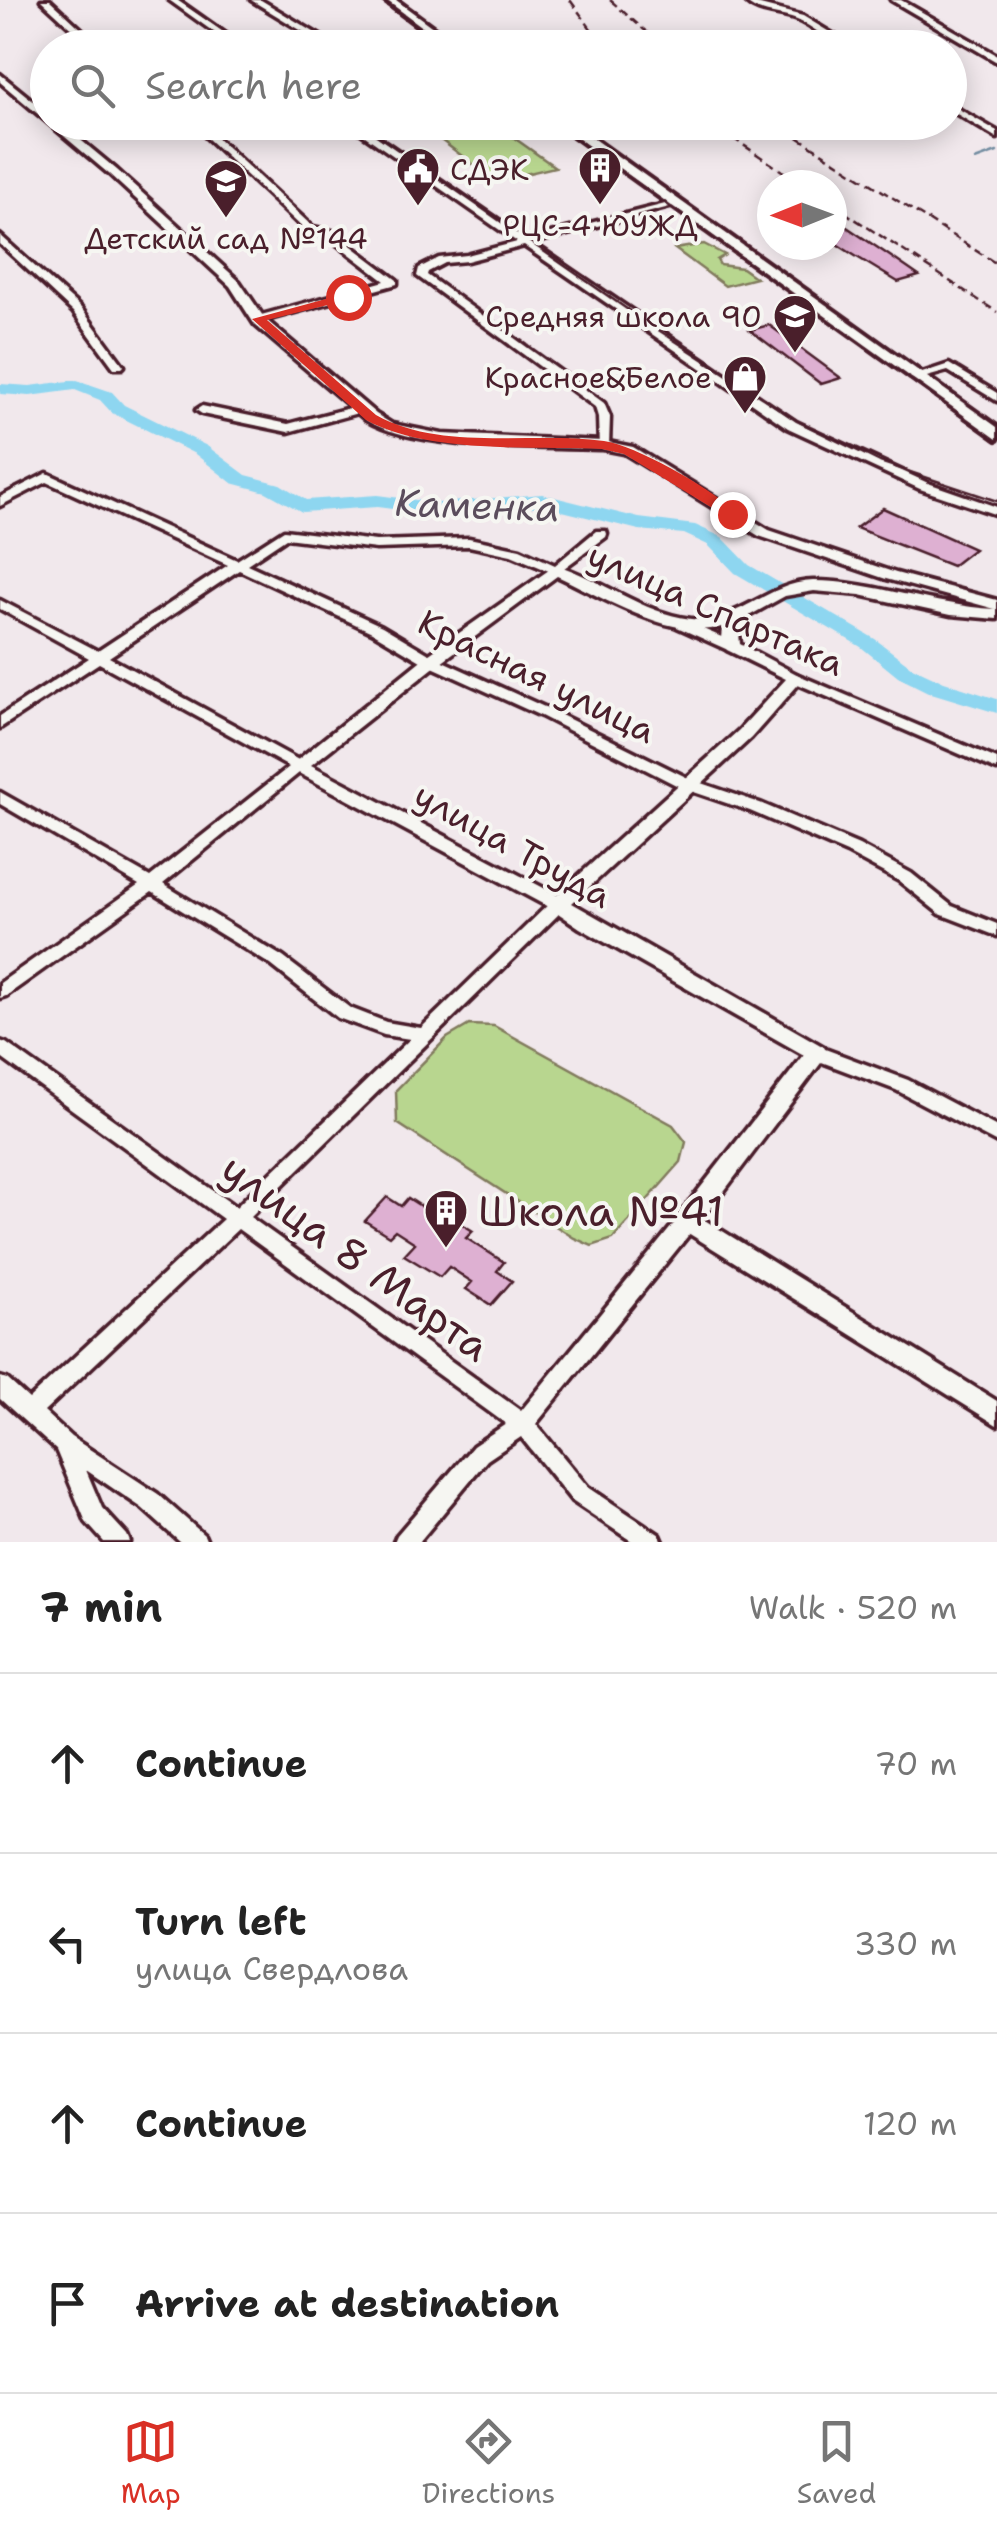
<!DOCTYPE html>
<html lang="en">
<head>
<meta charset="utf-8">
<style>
  body { margin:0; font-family:"Shantell Sans",sans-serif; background:#f6f6f6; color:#222 }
  .compass { position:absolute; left:757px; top:170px; width:90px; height:90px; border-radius:50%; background:#fff; box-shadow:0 5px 25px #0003; rotate:269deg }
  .stop { position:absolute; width:30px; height:30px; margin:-22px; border:8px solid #d93025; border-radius:50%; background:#fff }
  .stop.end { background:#d93025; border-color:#fff; box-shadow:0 2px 10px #0008 }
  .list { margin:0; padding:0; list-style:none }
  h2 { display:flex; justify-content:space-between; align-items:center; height:130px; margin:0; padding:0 40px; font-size:42px }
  h2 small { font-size:32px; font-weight:400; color:#767676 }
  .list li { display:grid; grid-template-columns:65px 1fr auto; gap:30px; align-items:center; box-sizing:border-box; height:180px; padding:0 40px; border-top:2px solid #e0e0e0 }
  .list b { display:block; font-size:38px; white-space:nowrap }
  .list p { margin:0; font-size:32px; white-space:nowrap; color:#767676 }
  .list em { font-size:32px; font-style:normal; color:#767676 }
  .icon { flex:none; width:55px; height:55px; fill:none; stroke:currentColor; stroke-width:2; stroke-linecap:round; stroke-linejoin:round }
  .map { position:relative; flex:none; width:997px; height:1542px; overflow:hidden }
  .search { position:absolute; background:#fff; box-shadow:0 5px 25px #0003; left:30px; right:30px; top:30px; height:110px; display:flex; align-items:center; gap:25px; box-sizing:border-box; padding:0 35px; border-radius:55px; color:#767676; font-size:38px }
  .sheet { height:850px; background:#fff }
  nav { display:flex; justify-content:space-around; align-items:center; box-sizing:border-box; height:140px; border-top:2px solid #e0e0e0; background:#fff; font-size:28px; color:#767676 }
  nav a { display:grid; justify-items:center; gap:5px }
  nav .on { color:#d93025 }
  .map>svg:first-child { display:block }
  .green { fill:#b8d68f; stroke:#817a5d; stroke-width:2.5 }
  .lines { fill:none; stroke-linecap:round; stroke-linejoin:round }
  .stream { stroke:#738da1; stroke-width:2.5 }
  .river { fill:#8ed6f0; fill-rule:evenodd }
  .building { fill:#deb0d2; stroke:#4a1f2b; stroke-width:2.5 }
  .minor-casing { stroke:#4a1f2b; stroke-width:7 }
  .tertiary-casing { stroke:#4a1f2b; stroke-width:7 }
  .secondary-casing { stroke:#4a1f2b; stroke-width:8 }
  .minor { fill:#f6f6f2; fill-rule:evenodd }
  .tertiary { fill:#f6f6f2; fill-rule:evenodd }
  .secondary { fill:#f6f6f2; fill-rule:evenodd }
  .tram { stroke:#4a1f2b; stroke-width:2.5 }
  .rail { stroke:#4a1f2b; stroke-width:2.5; stroke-dasharray:9 5; stroke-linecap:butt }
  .route { fill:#d93025 }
  .labels { text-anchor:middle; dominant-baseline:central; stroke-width:8; stroke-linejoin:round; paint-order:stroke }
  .far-poi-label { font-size:30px; fill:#4a1f2b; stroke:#f6f6f2 }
  .street-label { font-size:35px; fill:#4a1f2b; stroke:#f6f6f2 }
  .water-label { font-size:38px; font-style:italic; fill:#5b4d5c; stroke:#f6f6f2 }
  .near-poi-label { font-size:42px; fill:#4a1f2b; stroke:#f6f6f2; text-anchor:start }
  .near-street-label { font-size:42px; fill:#4a1f2b; stroke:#f6f6f2 }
</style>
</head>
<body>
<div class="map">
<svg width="997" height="1542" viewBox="0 0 997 1542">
  <rect width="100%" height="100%" fill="#f1e8ec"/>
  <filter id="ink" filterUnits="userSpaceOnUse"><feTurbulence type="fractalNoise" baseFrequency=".01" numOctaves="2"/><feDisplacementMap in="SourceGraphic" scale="20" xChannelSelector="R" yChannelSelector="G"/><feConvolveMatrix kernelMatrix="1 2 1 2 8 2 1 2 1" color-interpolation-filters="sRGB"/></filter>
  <g filter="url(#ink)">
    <!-- green -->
    <path class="green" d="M483 122 493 123 555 167 495 181 433 134Z
      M704 244 725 255 717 260 720 265 742 268 756 278 725 286 675 249Z
      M469 1025 494 1026 673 1125 686 1142 681 1162 613 1239 592 1246 574 1238 397 1123 396 1090 447 1038Z"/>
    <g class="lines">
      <!-- stream -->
      <path class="stream" d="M975 160 997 152"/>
      <!-- river -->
      <path class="river" d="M77 380 112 392 124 405 207 446 246 475 280 484 306 500 377 495 439 503 542 494 639 518 695 525 722 537 749 565 875 639 912 667 944 682 997 699V713L928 692 898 677 861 647 735 573 708 545 684 534 639 530 542 506 439 515 377 507 302 512 266 492 232 483 195 454 112 413 100 400 75 390 30 396 0 394V384L30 386Z"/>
    </g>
    <!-- building -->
    <path class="building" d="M832 217 887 254 919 276 898 282 857 257 832 241Z
      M769 325 841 378 821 384 750 330Z
      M883 508 974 549 952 566 856 528Z
      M387 1197 401 1206 408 1198 430 1212 434 1207 473 1231 466 1238 504 1262 497 1271 512 1281 491 1305 466 1289 472 1282 449 1267 440 1277 404 1255 415 1243 395 1230 389 1236 365 1221Z"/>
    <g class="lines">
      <defs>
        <path id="minor" d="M41 0H50L102 48H93Z
          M169 0H178L246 48H236Z
          M251 0H261L327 40 320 42Z
          M744 0H752L756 4 803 16 856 48C834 48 817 28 797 20 779 13 756 15 744 0Z
          M891 0H901L997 55V62Z
          M950 104 997 131V138L950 110Z
          M190 122H200L313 227 332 231 397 280V284L262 321H254V317L385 281 325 235 306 231Z
          M345 122H356L527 239 677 201V205L533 243 796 422 928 483 997 507V515L920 489 788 428 524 246 467 261 445 263 428 272 427 275 604 403 610 417 609 445 607 448H599L598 417 595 407 417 276 419 268 439 258 467 255 517 242Z
          M0 235 81 308 124 366 122 368H114L73 312 0 244Z
          M949 364 997 393V401L948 371 916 380 910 377Z
          M361 405 365 407V411L288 432 202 414 196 410 202 406 288 424Z
          M47 473 237 560 284 530 376 541 469 538 520 549 555 565 596 531H606L607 534 606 537 556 574 511 555 469 546 376 549 286 538 247 564 382 626 436 658 551 710 692 780 760 803 859 845 911 873 952 906 997 924V936L940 914 899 881 847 853 750 811 682 788 541 716 426 664 372 632 239 570 109 657 304 763 306 766 304 769 163 884 283 957 350 1008 386 1022 421 1028 553 900H565L567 904 565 908 250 1217 521 1411 681 1215 688 1213 695 1215 698 1221 695 1227 536 1424 588 1487 660 1535 663 1542H633L572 1501 521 1437 487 1460 419 1542H394L397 1535 473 1446 506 1424 238 1229 44 1412 71 1437 158 1494 204 1535 207 1542H180L142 1508 86 1470 102 1508 127 1535 130 1542H104L86 1522 56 1450 0 1399V1377L7 1379 29 1399 223 1219 0 1057V1041L6 1043 236 1207 410 1039 384 1035 338 1018 271 965 152 892 6 996 0 998V983L139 885 0 804V792L150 877 289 767 99 663 0 728V716L89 658 0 609V600L98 651 228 565 47 482 0 506V497Z
          M682 620 738 644 740 647 733 651 728 650 677 627 675 624Z
          M796 674 997 759V770L791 681 789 678 791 675Z
          M817 1046 908 1080 997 1127V1143L896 1090 811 1058 808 1053 811 1048Z"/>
        <path id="tertiary" d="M0 74 48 113V122H59L117 170 239 281 265 319 376 414 392 424 442 434 603 441 633 447 769 530 896 573 997 600V619L951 615 860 595 814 591 785 596 738 622 740 644 804 678 751 738 572 903 824 1047 827 1053 824 1059 703 1219 997 1401V1425L680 1228 677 1221 680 1214 804 1055 580 928 552 909 293 770 290 766 425 657 556 565C602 579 642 613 691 619 736 625 768 582 813 581 874 581 933 606 995 609L886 579 759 536 624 453 603 449C538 446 420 452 366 420L255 325 230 286 109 174 0 82ZM557 576C602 597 671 640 722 627L721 639 727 650 786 679 739 730 557 895 311 765 437 665Z"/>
        <path id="secondary" d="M384 0H396L461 48H448Z
          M555 122H570L997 427V439Z"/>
      </defs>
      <!-- minor casing -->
      <use href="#minor" class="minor-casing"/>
      <!-- tertiary casing -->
      <use href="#tertiary" class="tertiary-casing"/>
      <!-- secondary casing -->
      <use href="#secondary" class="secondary-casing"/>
      <!-- minor -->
      <use href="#minor" class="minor"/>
      <!-- tertiary -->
      <use href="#tertiary" class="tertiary"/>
      <!-- secondary -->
      <use href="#secondary" class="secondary"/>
      <!-- tram -->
      <path class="tram" d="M179 0 249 48
        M384 0 449 48
        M358 122 634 314 801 423 880 462 997 501
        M553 122 997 442"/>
      <!-- rail -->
      <path class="rail" d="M570 0 605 48
        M610 0 665 48
        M709 122 803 185
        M774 122 997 264
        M832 204 997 312"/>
    </g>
  </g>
  <!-- route -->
  <path class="route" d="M348 293 352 299 267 320 376 415C442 452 531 431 604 441 638 446 713 490 739 514L727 517 624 454 602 449C533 446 428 454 366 420L252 319Z"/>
  <!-- icons -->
  <defs>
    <symbol id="building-pin" viewBox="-11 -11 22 30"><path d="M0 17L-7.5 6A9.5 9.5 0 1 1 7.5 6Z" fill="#4a1f2b" stroke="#f6f6f2"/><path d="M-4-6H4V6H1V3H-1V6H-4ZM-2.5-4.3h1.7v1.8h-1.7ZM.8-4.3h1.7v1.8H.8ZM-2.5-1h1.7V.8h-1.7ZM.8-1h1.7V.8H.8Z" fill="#fff"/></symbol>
    <symbol id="civic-pin" viewBox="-11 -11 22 30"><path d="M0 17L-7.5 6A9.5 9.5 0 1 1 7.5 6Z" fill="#4a1f2b" stroke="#f6f6f2"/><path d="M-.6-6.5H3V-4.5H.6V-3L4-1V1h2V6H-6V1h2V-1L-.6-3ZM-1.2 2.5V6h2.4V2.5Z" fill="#fff"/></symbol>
    <symbol id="school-pin" viewBox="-11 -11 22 30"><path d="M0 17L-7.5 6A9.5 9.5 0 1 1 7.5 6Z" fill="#4a1f2b" stroke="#f6f6f2"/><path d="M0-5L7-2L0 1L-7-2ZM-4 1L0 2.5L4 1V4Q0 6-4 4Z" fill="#fff"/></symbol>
    <symbol id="shop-pin" viewBox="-11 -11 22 30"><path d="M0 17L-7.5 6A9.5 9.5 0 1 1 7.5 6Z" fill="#4a1f2b" stroke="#f6f6f2"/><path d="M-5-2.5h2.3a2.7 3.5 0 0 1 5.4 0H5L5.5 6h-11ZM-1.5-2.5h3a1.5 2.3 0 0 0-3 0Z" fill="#fff"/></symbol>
  </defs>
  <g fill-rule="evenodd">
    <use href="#building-pin" x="575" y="143" width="50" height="68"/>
    <use href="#civic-pin" x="393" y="144" width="50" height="68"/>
    <use href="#school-pin" x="201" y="156" width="50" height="68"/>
    <use href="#school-pin" x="770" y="291" width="50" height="68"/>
    <use href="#shop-pin" x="720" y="352" width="50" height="68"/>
    <use href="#building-pin" x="421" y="1186" width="50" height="68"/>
  </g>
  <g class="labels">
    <!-- far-poi labels -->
    <g class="far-poi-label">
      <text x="450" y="169" text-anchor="start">СДЭК</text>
      <text x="600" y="225">РЦС-4 ЮУЖД</text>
      <text x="226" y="238">Детский сад №144</text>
      <text x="762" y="316" text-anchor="end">Средняя школа 90</text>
      <text x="712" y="377" text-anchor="end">Красное&amp;Белое</text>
    </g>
    <!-- street labels -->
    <g class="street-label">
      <text transform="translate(716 609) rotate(24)">улица Спартака</text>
      <text transform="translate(537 676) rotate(26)">Красная улица</text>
      <text transform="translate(513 845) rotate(29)">улица Труда</text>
    </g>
    <!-- water labels -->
    <g class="water-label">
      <text transform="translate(477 505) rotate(2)">Каменка</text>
    </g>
    <!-- near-poi labels -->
    <g class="near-poi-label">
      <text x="478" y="1211">Школа №41</text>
    </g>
    <!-- near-street labels -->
    <g class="near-street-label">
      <text transform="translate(356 1257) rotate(36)">улица 8 Марта</text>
    </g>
  </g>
</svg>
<svg class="compass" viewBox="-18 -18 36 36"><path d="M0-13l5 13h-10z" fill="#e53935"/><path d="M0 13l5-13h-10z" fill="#767676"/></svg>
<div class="stop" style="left:348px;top:297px"></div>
<div class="stop end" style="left:732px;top:514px"></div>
<div class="search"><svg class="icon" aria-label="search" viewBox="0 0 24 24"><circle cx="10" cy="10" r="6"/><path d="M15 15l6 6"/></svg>Search here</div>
</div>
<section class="sheet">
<h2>7 min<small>Walk · 520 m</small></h2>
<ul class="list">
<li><svg class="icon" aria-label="ahead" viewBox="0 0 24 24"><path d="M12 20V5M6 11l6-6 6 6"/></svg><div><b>Continue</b></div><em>70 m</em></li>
<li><svg class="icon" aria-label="left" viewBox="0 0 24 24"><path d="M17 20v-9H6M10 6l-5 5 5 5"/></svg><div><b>Turn left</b><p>улица Свердлова</p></div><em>330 m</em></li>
<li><svg class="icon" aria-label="ahead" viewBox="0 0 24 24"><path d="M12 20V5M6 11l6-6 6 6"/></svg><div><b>Continue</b></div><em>120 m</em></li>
<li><svg class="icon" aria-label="arrive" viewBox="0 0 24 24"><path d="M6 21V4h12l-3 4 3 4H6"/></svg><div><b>Arrive at destination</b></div></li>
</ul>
</section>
<nav>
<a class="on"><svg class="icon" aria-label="map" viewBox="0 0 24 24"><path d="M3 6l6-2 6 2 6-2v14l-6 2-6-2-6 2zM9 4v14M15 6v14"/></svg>Map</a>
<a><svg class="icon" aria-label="directions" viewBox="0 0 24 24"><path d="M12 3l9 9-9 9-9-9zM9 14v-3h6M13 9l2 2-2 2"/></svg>Directions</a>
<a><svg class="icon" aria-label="saved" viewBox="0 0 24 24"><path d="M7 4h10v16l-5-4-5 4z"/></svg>Saved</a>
</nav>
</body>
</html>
